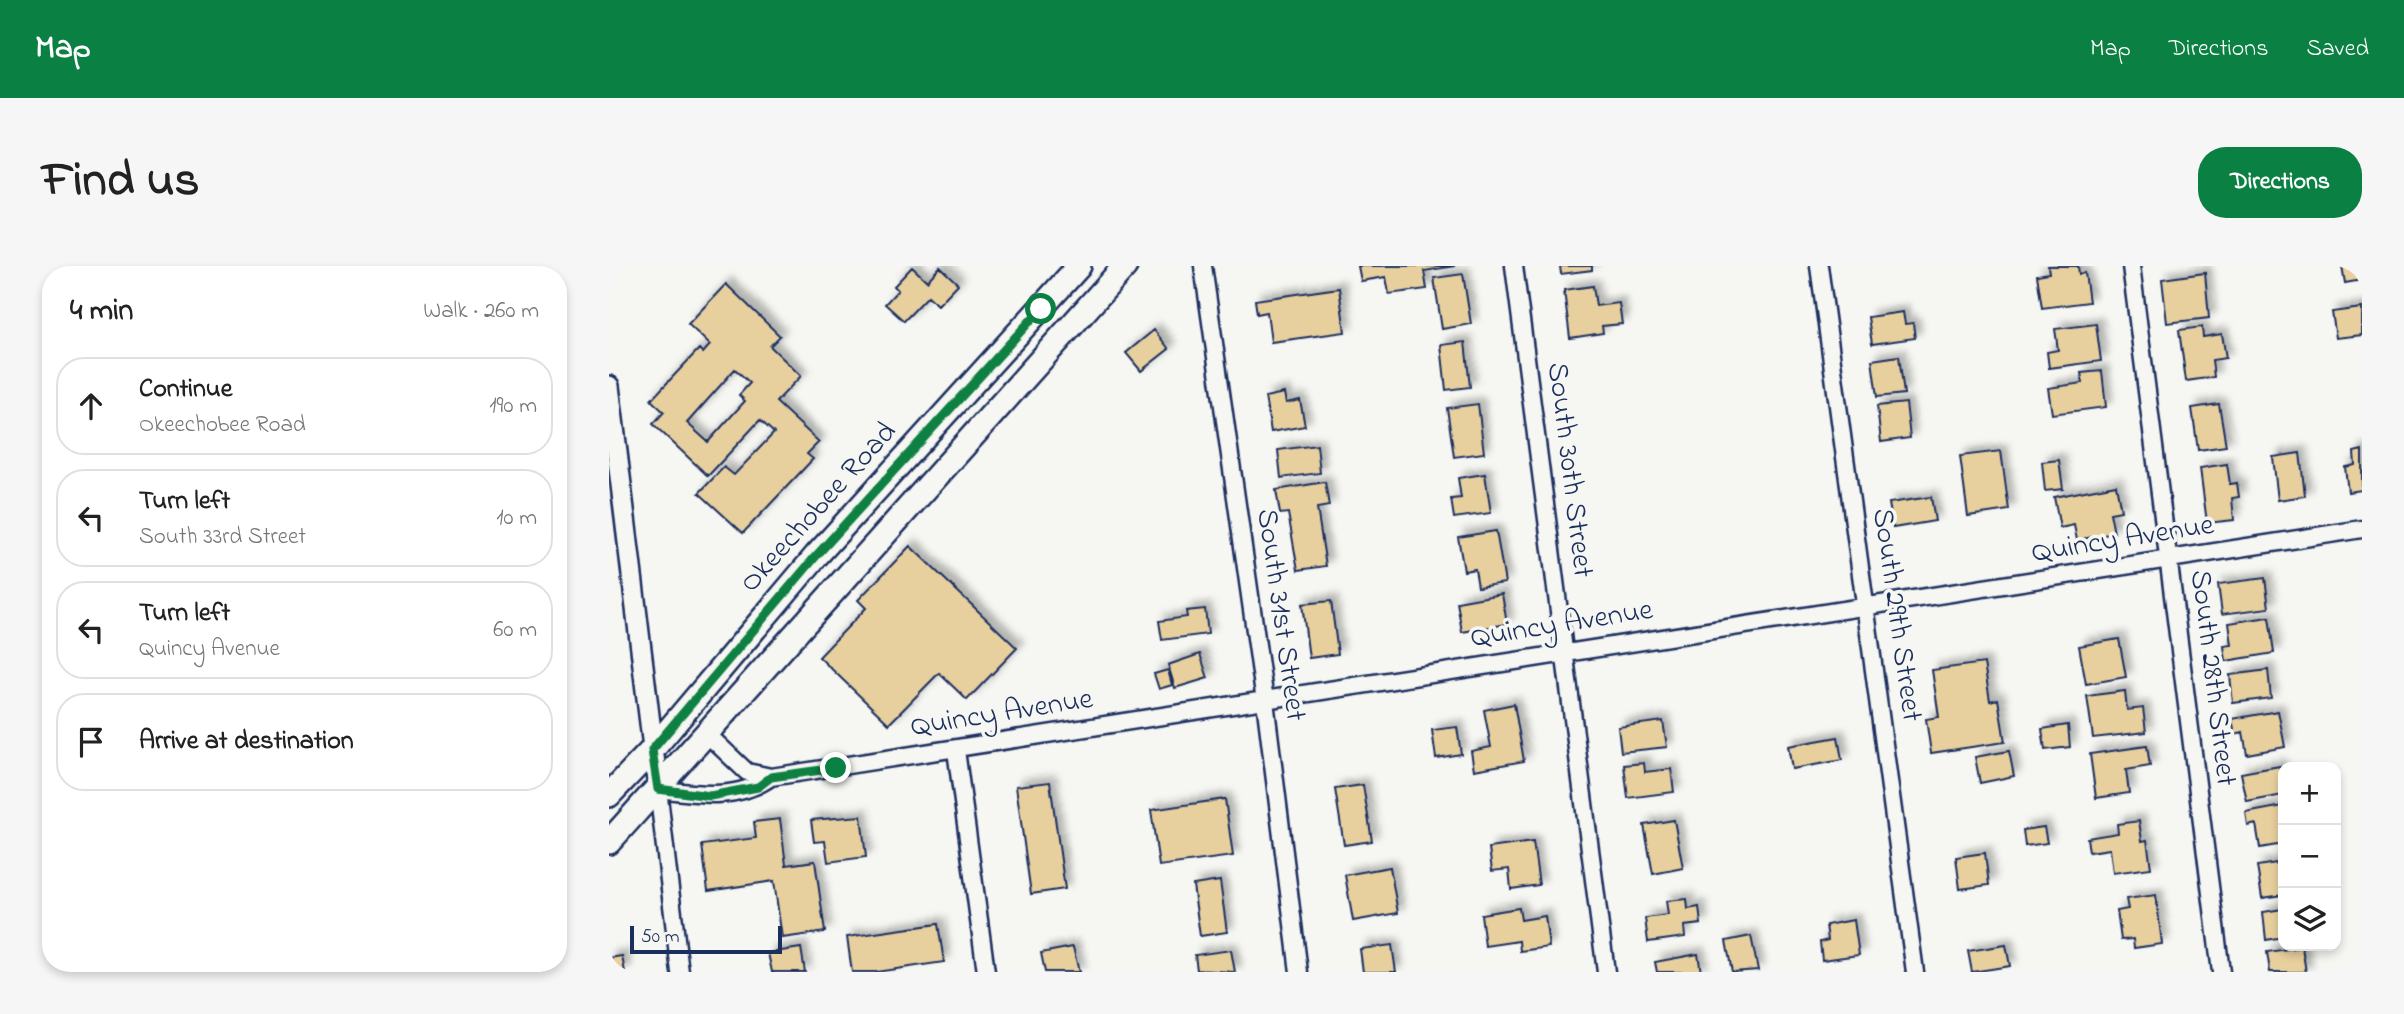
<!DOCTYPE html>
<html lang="en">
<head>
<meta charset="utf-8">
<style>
  body { margin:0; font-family:"Indie Flower",sans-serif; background:#f6f6f6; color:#222 }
  .controls { position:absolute; right:21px; bottom:21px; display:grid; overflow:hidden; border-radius:14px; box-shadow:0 4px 10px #0003 }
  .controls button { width:63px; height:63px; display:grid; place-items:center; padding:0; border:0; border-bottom:2px solid #e0e0e0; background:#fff; color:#222; font:35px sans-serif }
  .scale { position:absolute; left:21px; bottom:18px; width:152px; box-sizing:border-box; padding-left:7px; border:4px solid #1b2f5e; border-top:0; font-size:19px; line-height:24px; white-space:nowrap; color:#1b2f5e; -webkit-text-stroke:5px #f6f6f2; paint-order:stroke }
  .stop { position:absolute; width:21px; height:21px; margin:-16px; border:5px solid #0b8043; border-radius:50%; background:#fff }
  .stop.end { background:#0b8043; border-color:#fff; box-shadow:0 2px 7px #0008 }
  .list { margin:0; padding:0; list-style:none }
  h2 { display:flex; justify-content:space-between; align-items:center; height:91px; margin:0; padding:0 28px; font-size:30px }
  h2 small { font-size:23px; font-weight:400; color:#767676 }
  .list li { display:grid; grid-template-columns:46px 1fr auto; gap:21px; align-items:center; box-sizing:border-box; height:98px; margin:0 14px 14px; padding:0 14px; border:2px solid #e0e0e0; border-radius:28px }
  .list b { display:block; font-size:26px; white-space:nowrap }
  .list p { margin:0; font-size:23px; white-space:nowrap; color:#767676 }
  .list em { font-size:23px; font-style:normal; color:#767676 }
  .icon { flex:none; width:38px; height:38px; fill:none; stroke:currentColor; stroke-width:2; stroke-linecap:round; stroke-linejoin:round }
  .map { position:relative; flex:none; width:1753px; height:706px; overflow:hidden; border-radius:28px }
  header { display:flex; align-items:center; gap:42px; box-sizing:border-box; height:98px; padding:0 35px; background:#0b8043; color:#fff }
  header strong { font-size:33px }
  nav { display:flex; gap:38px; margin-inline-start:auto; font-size:24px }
  .intro { display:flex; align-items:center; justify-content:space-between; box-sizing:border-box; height:168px; padding:0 42px }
  h1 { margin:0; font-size:49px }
  .button { padding:18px 32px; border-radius:28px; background:#0b8043; color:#fff; font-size:24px; font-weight:700 }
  main { display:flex; gap:42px; padding:0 42px }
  aside { flex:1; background:#fff; border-radius:28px; box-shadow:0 4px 10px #0003 }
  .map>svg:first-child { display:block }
  .building { fill:#e8d09e; stroke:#1b2f5e; stroke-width:2; fill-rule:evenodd; filter:url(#shadow) }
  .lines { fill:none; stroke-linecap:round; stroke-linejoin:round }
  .minor-casing { stroke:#1b2f5e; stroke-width:21 }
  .tertiary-casing { stroke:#1b2f5e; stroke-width:24 }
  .secondary-casing { stroke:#1b2f5e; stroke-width:28 }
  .minor { stroke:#f6f6f2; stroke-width:16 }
  .tertiary { stroke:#f6f6f2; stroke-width:19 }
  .secondary { stroke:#f6f6f2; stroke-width:23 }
  .route { stroke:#0b8043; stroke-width:9 }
  .labels { text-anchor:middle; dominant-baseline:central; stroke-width:7; stroke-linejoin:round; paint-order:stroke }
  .street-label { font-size:30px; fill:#1b2f5e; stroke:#f6f6f2 }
</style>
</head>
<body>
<header>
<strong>Map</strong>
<nav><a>Map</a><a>Directions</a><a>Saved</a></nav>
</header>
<div class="intro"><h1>Find us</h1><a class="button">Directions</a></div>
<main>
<aside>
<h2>4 min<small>Walk · 260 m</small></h2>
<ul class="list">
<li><svg class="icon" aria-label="ahead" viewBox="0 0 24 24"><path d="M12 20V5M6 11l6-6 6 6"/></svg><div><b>Continue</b><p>Okeechobee Road</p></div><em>190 m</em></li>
<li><svg class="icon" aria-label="left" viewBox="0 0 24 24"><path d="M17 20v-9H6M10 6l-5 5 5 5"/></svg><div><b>Turn left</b><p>South 33rd Street</p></div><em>10 m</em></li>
<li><svg class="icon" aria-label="left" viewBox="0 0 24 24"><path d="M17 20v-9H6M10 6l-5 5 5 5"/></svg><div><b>Turn left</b><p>Quincy Avenue</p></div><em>60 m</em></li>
<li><svg class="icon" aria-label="arrive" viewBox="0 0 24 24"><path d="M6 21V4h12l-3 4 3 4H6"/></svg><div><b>Arrive at destination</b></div></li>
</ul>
</aside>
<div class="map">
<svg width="1753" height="706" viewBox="0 0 1753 706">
  <defs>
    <filter id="shadow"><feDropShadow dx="6" dy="-6" stdDeviation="3.5" flood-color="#0004"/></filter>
  </defs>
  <rect width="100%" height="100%" fill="#f6f6f2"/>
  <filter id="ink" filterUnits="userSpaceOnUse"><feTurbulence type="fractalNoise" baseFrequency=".0143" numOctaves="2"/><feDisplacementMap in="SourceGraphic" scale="14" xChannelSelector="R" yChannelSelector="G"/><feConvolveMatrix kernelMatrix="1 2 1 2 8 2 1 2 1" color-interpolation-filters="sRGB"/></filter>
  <g filter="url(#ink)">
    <!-- building -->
    <path class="building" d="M749 0H846L815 5 818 23 780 28 777 11 752 15Z
      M951 0H983V4L952 8Z
      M1439 0H1469L1470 8 1476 7 1480 36 1433 42 1428 9 1440 7Z
      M1733 0H1753V14L1736 17Z
      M303 1 318 15 331 1 349 18 329 39 319 30 295 55 276 38 289 24 285 20Z
      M1596 7 1600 52 1558 57 1553 13Z
      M854 8 862 58 833 63 825 12Z
      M117 18 171 70 161 80 192 110 167 136 210 176 198 188 204 193 134 267 90 227 115 201 125 209 165 167 151 154 99 210 44 158 55 146 42 134 90 83 94 87 101 79 79 58ZM126 103 141 117 130 129 136 135 99 176 78 157Z
      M984 20 987 40 1010 37 1013 58 993 60 994 67 961 72 955 24Z
      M730 22 736 66 662 76 658 46 648 48 646 34Z
      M1753 42V69L1727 72 1723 46Z
      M1294 46 1296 58 1304 57 1306 72 1263 78 1259 51Z
      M1487 58 1492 95 1440 102 1438 86 1449 84 1446 63Z
      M1593 61 1594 71 1613 68 1617 92 1603 94 1605 111 1577 115 1570 64Z
      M545 64 560 83 532 105 517 87Z
      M856 76 861 121 837 124 832 79Z
      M1290 90 1295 128 1268 131 1263 94Z
      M1493 105 1497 141 1443 148 1439 122 1474 117 1472 107Z
      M675 127 677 137 691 134 696 160 662 166 656 131Z
      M1297 137 1301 172 1272 176 1268 140Z
      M869 138 875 187 845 191 838 142Z
      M1610 138 1617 180 1589 184 1583 142Z
      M708 179 711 207 672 212 669 184Z
      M1753 184V224L1739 226 1736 201 1746 199 1745 186Z
      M1392 185 1400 244 1359 250 1351 190Z
      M1691 187 1696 230 1669 234 1664 191Z
      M1450 194 1454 223 1436 225 1433 196Z
      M1618 198 1621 218 1628 217 1630 231 1623 232 1625 254 1598 257 1591 202Z
      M876 208 882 247 845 252 842 233 852 232 849 212Z
      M716 216 720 240 708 242 717 300 689 304 679 247 671 248 667 224Z
      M1507 219 1512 245 1501 247 1505 267 1468 274 1465 259 1451 262 1445 231Z
      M1322 231 1326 255 1284 262 1280 237Z
      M887 265 896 317 869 321 866 303 855 305 849 271Z
      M301 280 408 382 358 434 330 407 280 458 210 391 257 342 249 334Z
      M1656 312 1660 342 1613 348 1609 318Z
      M893 328 898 358 853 366 848 336Z
      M722 335 729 388 700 392 693 338Z
      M596 343 599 368 553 374 550 355 578 351 577 345Z
      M1660 351 1665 387 1617 395 1615 380 1623 379 1620 357Z
      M1510 373 1517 411 1477 418 1470 380Z
      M591 388 599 412 566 422 559 399Z
      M1375 397 1381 435 1389 433 1396 476 1322 487 1317 453 1330 451 1323 404Z
      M559 404 563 419 550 423 545 408Z
      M1659 404 1662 432 1624 437 1621 409Z
      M1516 425 1518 444 1534 442 1537 466 1484 472 1478 430Z
      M905 438 915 495 865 504 862 485 882 481 875 444Z
      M1669 445 1676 481 1638 488 1634 466 1626 468 1623 453Z
      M1054 455 1058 481 1012 486 1009 461Z
      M1459 459 1461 481 1436 484 1433 463Z
      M848 461 852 488 827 492 823 464Z
      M1229 471 1233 494 1183 503 1179 480Z
      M1538 480 1541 500 1517 504 1520 527 1487 532 1481 488Z
      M1400 485 1405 510 1371 517 1366 491Z
      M1035 497 1036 506 1062 503 1065 526 1019 532 1015 499Z
      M1671 500 1674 529 1638 536 1632 507Z
      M441 516 456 623 422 628 407 520Z
      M754 519 763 575 735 579 726 523Z
      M616 533 624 590 550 600 542 544Z
      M1674 540V578L1651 582 1647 558 1639 560 1637 547Z
      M252 550 257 591 219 596 216 575 205 576 202 554Z
      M171 553 177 599 206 595 216 666 173 672 165 615 99 625 93 579 147 572 145 556Z
      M1065 554 1074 602 1044 608 1035 559Z
      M1530 555 1533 575 1538 574 1542 602 1504 607 1501 583 1480 586 1478 572 1509 567 1508 558Z
      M1435 561 1438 577 1416 580 1414 564Z
      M924 576 930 619 902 623 900 603 883 605 880 582Z
      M1376 587 1380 619 1351 623 1347 591Z
      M1674 596V629L1653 632 1648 600Z
      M781 601 789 647 744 655 736 609Z
      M611 615 618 666 591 670 584 619Z
      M1547 629 1553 678 1525 682 1524 673 1512 674 1508 645 1519 643 1517 633Z
      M1078 633 1079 643 1090 641 1092 658 1075 660 1076 671 1039 676 1036 652 1059 649 1057 635Z
      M910 642 912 654 936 650 940 681 911 685 910 675 876 680 872 648Z
      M1674 643V671L1657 674 1654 646Z
      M1245 654 1250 689 1213 694 1211 676 1219 674 1217 659Z
      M329 658 335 696 267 706H243L238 671Z
      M1142 670 1149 704 1123 706 1117 675Z
      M783 679 787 706H754L751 683Z
      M1397 679 1401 700 1363 706 1359 685Z
      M464 681 470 706H436L432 687Z
      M1693 681 1697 706H1661L1658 686Z
      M192 682 196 706H163L159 687Z
      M622 684 626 706 588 704 586 689Z
      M1089 688 1092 706H1048L1046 696Z
      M13 690 16 706H0V692Z"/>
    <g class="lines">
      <defs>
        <path id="minor" d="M594 0 656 435 690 706
          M905 0 997 706
          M1210 0 1306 706
          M1522 0 1612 706
          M98 468 138 506 162 511 1753 263
          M347 484 377 706
          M71 706 49 523C88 528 128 535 162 511"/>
        <path id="tertiary" d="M0 120 49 523"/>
        <path id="secondary" d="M0 529 43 484 207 290 470 0
          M0 576 516 0"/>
      </defs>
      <!-- minor casing -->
      <use href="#minor" class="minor-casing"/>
      <!-- tertiary casing -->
      <use href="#tertiary" class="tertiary-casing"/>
      <!-- secondary casing -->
      <use href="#secondary" class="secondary-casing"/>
      <!-- minor -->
      <use href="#minor" class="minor"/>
      <!-- tertiary -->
      <use href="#tertiary" class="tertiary"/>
      <!-- secondary -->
      <use href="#secondary" class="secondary"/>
    </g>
  </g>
  <g class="lines" filter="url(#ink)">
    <!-- route -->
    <path class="route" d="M227 502 162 511 149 521 101 530 49 523 43 484 207 290 432 43"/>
  </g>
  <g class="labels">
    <!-- street labels -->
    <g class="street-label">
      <text transform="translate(960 204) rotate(83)">South 30th Street</text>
      <text transform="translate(210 242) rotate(-48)">Okeechobee Road</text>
      <text transform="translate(1514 274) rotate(-9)">Quincy Avenue</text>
      <text transform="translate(671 349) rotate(82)">South 31st Street</text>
      <text transform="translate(1287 349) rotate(82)">South 29th Street</text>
      <text transform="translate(953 359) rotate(-9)">Quincy Avenue</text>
      <text transform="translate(1603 412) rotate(83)">South 28th Street</text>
      <text transform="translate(393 448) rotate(-9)">Quincy Avenue</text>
    </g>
  </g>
</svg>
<div class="controls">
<button>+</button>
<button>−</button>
<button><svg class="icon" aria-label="layers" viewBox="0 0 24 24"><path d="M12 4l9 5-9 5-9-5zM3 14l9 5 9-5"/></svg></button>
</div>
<div class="scale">50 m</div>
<div class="stop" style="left:432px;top:43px"></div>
<div class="stop end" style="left:227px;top:502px"></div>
</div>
</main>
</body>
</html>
